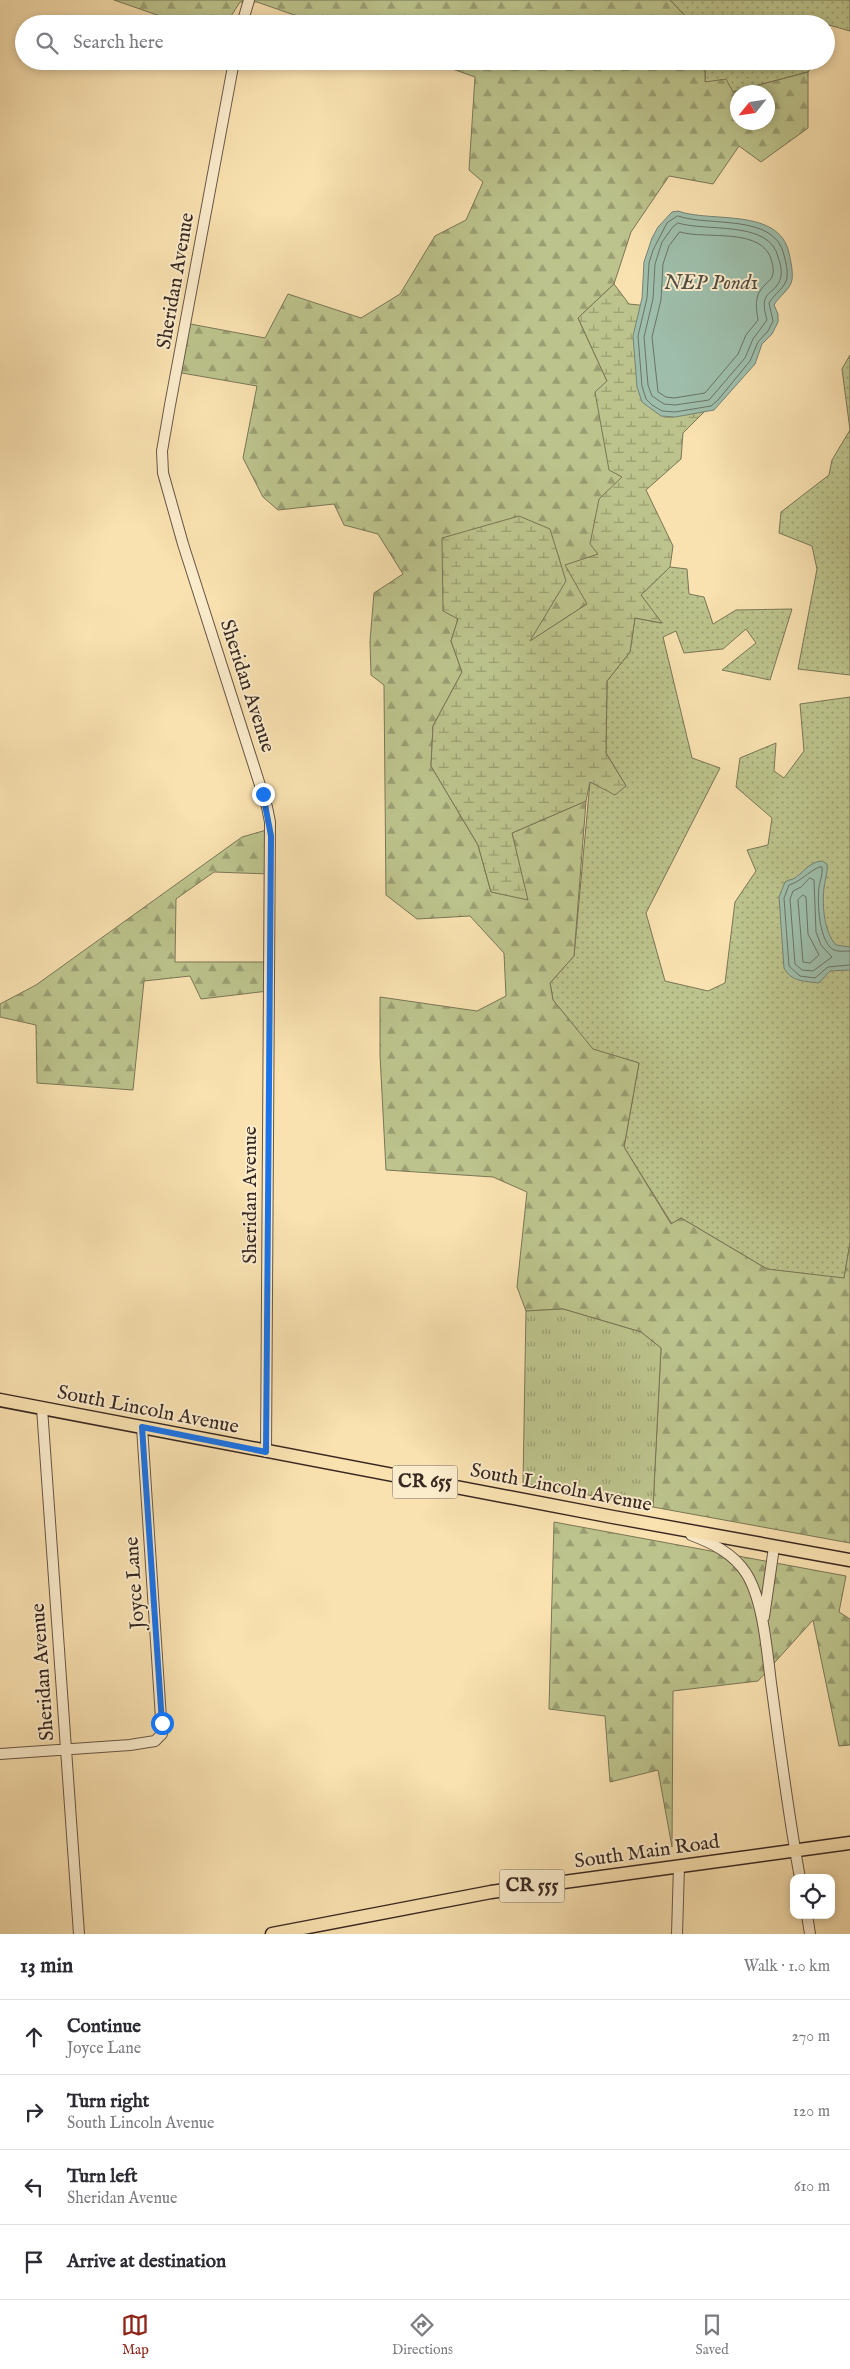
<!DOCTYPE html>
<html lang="en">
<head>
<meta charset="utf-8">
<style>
  body { margin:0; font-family:"IM FELL English",serif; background:#f7f7f7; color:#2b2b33 }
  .controls { position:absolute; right:15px; bottom:15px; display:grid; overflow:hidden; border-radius:10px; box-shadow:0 2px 8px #0003 }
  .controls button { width:45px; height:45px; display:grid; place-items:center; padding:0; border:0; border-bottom:1px solid #e1e1e2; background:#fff; color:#2b2b33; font:25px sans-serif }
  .compass { position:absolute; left:730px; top:85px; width:45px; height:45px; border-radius:50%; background:#fff; box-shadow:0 2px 8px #0003; rotate:240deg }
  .stop { position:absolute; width:15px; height:15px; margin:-11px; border:4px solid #1a73e8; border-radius:50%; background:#fff }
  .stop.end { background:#1a73e8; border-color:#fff; box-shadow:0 1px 5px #0008 }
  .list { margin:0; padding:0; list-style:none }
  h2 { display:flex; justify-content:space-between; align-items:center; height:65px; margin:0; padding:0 20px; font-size:21px }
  h2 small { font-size:16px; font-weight:400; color:#7c7c81 }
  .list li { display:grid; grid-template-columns:32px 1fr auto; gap:15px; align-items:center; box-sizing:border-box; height:75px; padding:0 20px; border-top:1px solid #e1e1e2 }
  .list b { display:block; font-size:19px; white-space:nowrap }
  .list p { margin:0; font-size:16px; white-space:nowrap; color:#7c7c81 }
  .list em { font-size:16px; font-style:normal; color:#7c7c81 }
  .icon { flex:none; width:28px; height:28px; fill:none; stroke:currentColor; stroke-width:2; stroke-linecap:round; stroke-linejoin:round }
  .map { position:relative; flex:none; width:850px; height:1934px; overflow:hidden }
  .search { position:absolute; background:#fff; box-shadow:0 2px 8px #0003; left:15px; right:15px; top:15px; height:55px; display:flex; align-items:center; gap:12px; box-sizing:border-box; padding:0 18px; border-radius:28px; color:#7c7c81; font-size:19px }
  .sheet { height:365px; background:#fff }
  nav { display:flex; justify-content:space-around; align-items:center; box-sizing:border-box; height:70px; border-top:1px solid #e1e1e2; background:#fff; font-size:14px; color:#7c7c81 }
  nav a { display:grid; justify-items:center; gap:2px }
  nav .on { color:#8f2418 }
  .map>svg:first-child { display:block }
  .grass { fill:url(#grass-dots); stroke:#7a7657 }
  .forest { fill:url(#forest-firs); stroke:#7a7657; fill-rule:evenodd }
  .wetland { fill:url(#wetland-marsh); stroke:#7a7657 }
  .park { fill:url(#park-tufts); stroke:#7a7657 }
  .water { fill:#9ebeab; stroke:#758274 }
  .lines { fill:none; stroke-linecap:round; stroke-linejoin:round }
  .shore { stroke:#6b7366; stroke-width:1 }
  .minor-casing { stroke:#685646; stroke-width:12 }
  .major-casing { stroke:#382822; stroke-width:15 }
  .minor { stroke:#fbeccc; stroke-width:10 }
  .major { stroke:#f9e1b0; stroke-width:12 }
  .route { stroke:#1a73e8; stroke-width:6 }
  .labels { text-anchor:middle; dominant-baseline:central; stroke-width:4; stroke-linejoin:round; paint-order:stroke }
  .shield { fill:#fbeccc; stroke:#726355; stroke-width:1 }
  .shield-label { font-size:19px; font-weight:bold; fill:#382822 }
  .street-label { font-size:20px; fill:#382822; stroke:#fbeccc }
  .water-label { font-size:21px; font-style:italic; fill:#524e44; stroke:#fbeccc }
</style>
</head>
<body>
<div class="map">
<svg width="850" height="1934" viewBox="0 0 850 1934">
  <defs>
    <pattern id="grass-dots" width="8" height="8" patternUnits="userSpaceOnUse" patternTransform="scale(1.25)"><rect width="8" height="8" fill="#bcc38c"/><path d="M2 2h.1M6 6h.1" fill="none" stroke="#9a9e72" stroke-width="1.8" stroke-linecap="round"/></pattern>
    <pattern id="forest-firs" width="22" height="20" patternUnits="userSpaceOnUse" patternTransform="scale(1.25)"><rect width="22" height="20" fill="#bcc38c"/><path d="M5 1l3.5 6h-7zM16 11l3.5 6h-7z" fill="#9a9e72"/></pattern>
    <pattern id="wetland-marsh" width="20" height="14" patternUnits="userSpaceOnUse" patternTransform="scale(1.25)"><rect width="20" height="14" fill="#bcc38c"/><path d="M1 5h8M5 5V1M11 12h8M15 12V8" fill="none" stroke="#9a9e72"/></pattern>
    <pattern id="park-tufts" width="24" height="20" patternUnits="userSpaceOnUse" patternTransform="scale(1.25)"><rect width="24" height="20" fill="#bcc38c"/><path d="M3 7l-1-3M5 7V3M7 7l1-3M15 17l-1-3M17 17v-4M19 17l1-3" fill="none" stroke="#9a9e72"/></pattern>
  </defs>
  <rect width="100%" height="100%" fill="#f9e1b0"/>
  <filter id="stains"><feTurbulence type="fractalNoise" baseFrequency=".004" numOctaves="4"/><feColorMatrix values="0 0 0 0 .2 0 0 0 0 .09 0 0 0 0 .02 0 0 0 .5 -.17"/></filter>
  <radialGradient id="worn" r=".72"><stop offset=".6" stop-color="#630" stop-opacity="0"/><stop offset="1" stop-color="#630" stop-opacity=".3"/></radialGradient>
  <!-- grass -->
  <path class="grass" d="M670 0H850V31L822 23 702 24 687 18Z
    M705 61H817L808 72 732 92 705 82Z
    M850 355V675L798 669 817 569 812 546 779 533 781 512 829 475 832 460 850 430 842 369Z
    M670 567 687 569 689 594 704 597 713 624 736 610 792 609 770 680 722 670 756 643 746 629 723 649 684 653 676 631 663 637 692 758 720 768 646 913 665 981 708 991 725 983 735 902 756 871 747 850 768 845 772 818 736 787 740 758 776 743 774 771 784 778 804 751 800 704 850 697V1243L844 1279 767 1269 681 1218 672 1224 624 1147 639 1063 592 1049 553 1000 550 983 574 956 590 782 626 786 606 753 607 681 630 652 635 618 661 623 641 595Z"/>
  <!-- forest -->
  <path class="forest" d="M114 0H670L687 18 702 24H320L257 2H240L226 24H183Z
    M430 61H705V82L726 79 733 92 808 72V128L761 162 739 146 713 184 669 176 631 232 614 284 578 318 607 381 622 477 598 554 587 604 529 642 458 619 451 641 462 672 433 726 431 766 478 845 491 892 527 899 512 833 586 801 574 956 550 983 553 1000 593 1049 639 1063 624 1147 671 1224 681 1218 767 1269 844 1278 850 1243V1543L653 1507 661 1348 641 1332 563 1309 526 1311 517 1287 527 1192 493 1177 386 1170 380 1055V997L477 1011 506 996 504 953 470 916 417 919 386 895 384 685 371 675 370 641 374 593 403 574 378 534 344 525 334 504 278 510 263 497 243 458 257 386 176 372 185 323 265 338 288 294 361 318 400 294 435 236 466 220 483 182 469 170 475 77ZM738 92H768V122H738Z
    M270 829V874L214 872 176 899 175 962H269L268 991 201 999 190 976 144 981 133 1090 37 1083 36 1025 0 1017V1004L36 985 242 837Z
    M554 1522 846 1576 839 1612 850 1619V1745L839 1746 813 1620 758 1681 673 1691 672 1847 658 1770 610 1782 605 1716 549 1709Z"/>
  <!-- wetland -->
  <path class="wetland" d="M614 284 629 304 649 306 705 411 683 433 681 459 646 490 673 546 670 567 641 595 662 623 635 618 630 652 607 681 606 753 626 786 615 795 590 782 586 801 512 833 528 900 491 892 478 845 431 766 433 726 462 672 451 641 458 619 443 611 442 538 519 516 550 529 566 581 530 641 587 604 565 565 598 554 590 544 599 499 622 477 609 470 595 392 607 381 578 318Z"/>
  <!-- park -->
  <path class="park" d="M563 1309 641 1332 661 1348 653 1507 523 1483 526 1311Z"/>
  <!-- water -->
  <path class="water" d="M678 211C711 223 779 207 789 253 791 262 793 271 792 280 790 290 779 296 774 305L778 314V322L772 334 762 344 755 364 714 410 675 417 661 416 642 402 637 387 633 336 642 298 644 262 652 238 658 227 672 212Z
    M822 861 827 864C828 873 825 879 824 888 822 906 824 932 836 945L850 947V970L830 971 819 983C805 981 791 982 784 968L779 897 785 882C788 880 790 880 793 879 803 874 808 862 822 861Z"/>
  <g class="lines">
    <!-- shore -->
    <path class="shore" d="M678 216C709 227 775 213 784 255 786 263 788 270 787 278 785 288 774 294 769 303L773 321 768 331 758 342 750 361 718 400 711 406 675 412 662 411 652 405 646 399 642 386 638 336 647 298 649 263 653 250 667 223Z
      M678 223C706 232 770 220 778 257 780 263 782 270 781 276 777 297 757 287 767 320L753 339 745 358 709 400 675 405 664 404 652 396 648 385 644 337 653 299 655 264 662 242 672 228Z
      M680 232C706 240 764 226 772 262 773 266 774 272 772 277 771 280 767 282 765 285 754 295 756 307 758 320L746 335 738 354 705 393 674 398 666 397 658 392 652 337 661 300 663 264 669 246Z
      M810 878 814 880 816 932 821 945 832 957 813 971 802 970 795 964 790 899 793 891 801 887Z
      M803 895 806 897 808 934 819 955 810 963 803 962 798 900Z
      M850 951C845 951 839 952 834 950 819 943 817 902 819 887 820 880 823 875 822 867H819C808 872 800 882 789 885L784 898 789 966 800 976 815 978 828 967 850 965"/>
    <defs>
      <path id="minor" d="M242 24 249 0
        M234 61 170 405 162 451 163 473 183 544 267 807 270 822 266 1452
        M42 1408 79 1934
        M691 1535C712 1543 733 1553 746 1573 763 1599 767 1651 771 1683 780 1748 788 1813 800 1878
        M764 1617 774 1547
        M0 1754 130 1745 155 1741 162 1734 142 1427
        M807 1915 810 1934
        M677 1934 679 1866"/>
      <path id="major" d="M0 1400 613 1517 850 1560
        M272 1934 491 1892 850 1843"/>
    </defs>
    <!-- minor casing -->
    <use href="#minor" class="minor-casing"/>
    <!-- major casing -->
    <use href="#major" class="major-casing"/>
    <!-- minor -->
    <use href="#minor" class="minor"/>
    <!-- major -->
    <use href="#major" class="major"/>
  </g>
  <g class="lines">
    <!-- route -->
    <path class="route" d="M162 1723 142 1427 266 1452 271 836 263 794"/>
  </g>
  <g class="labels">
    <!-- shield labels -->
    <g class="shield">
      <rect x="392.5" y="1465.5" width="65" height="33" rx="4"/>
      <rect x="499.5" y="1869.5" width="65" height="33" rx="4"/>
    </g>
    <g class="shield-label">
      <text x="425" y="1482">CR 655</text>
      <text x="532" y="1886">CR 555</text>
    </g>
    <!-- street labels -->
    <g class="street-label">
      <text transform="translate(176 281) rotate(-80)">Sheridan Avenue</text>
      <text transform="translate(247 686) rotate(72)">Sheridan Avenue</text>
      <text transform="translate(250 1195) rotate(-90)">Sheridan Avenue</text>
      <text transform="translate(148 1410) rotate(11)">South Lincoln Avenue</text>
      <text transform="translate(561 1488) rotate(11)">South Lincoln Avenue</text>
      <text transform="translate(135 1583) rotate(-94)">Joyce Lane</text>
      <text transform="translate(43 1672) rotate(-94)">Sheridan Avenue</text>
      <text transform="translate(647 1852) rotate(-8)">South Main Road</text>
    </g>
    <!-- water labels -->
    <g class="water-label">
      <text x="711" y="283">NEP Pond1</text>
    </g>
  </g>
  <rect width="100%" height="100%" filter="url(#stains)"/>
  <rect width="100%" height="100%" fill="url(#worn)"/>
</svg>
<div class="controls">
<button><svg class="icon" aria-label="locate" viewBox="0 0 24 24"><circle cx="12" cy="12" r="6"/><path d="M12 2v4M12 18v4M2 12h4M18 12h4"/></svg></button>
</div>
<svg class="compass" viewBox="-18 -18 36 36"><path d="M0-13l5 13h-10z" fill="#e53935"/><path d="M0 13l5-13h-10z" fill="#7c7c81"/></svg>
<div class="stop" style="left:162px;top:1723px"></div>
<div class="stop end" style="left:263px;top:794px"></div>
<div class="search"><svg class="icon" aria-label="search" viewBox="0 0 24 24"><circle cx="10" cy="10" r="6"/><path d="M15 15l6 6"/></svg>Search here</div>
</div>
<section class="sheet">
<h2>13 min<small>Walk · 1.0 km</small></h2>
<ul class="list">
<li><svg class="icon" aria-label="ahead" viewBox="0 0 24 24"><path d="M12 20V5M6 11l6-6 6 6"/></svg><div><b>Continue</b><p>Joyce Lane</p></div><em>270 m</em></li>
<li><svg class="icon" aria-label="right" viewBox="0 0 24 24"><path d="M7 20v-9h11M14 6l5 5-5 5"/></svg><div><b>Turn right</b><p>South Lincoln Avenue</p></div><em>120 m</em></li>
<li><svg class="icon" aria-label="left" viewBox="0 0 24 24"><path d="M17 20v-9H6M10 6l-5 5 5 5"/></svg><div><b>Turn left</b><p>Sheridan Avenue</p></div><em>610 m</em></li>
<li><svg class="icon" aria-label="arrive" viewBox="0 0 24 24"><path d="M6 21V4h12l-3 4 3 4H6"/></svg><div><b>Arrive at destination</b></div></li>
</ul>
</section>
<nav>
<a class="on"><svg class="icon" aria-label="map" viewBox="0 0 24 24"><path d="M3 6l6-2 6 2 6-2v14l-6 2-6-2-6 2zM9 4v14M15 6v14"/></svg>Map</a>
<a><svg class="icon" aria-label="directions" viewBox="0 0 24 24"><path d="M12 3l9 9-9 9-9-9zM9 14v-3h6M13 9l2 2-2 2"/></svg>Directions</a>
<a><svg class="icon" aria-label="saved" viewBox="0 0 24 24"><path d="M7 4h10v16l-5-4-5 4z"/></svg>Saved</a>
</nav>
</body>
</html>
